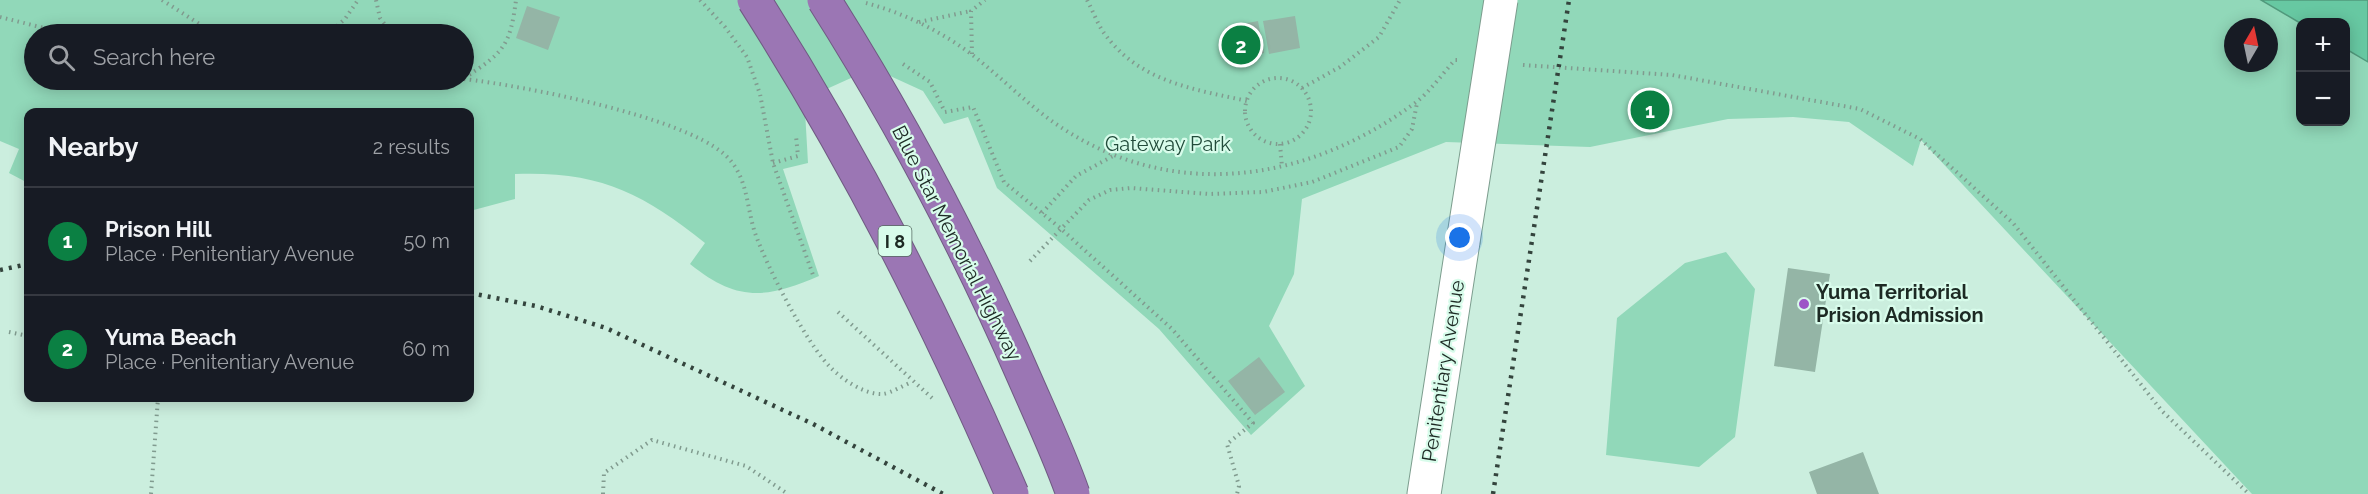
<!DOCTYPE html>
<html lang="en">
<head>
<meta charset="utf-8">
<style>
  body { margin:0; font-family:Raleway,sans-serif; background:#20242c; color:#f1f3f6 }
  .controls { position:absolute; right:18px; top:18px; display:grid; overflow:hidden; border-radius:12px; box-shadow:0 3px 15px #0003 }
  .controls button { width:54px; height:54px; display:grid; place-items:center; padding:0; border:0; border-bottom:2px solid #363941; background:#171b24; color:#f1f3f6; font:30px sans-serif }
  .compass { position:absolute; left:2224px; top:18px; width:54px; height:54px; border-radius:50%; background:#171b24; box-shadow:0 3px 15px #0003; rotate:9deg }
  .you { position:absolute; left:1460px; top:238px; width:21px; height:21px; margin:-15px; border:4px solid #fff; border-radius:50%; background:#1a73e8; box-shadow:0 0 0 9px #1a73e833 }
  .badge { display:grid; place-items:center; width:39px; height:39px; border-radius:50%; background:#0b8043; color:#fff; font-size:20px; font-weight:700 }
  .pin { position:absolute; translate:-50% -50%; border:3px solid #fff; box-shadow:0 2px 6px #0006 }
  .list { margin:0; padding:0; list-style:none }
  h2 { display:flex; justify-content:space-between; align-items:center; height:78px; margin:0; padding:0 24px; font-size:26px }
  h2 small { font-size:20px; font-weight:400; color:#9ea1a6 }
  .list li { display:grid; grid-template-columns:39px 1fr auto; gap:18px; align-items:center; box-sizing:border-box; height:108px; padding:0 24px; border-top:2px solid #363941 }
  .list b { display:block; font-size:22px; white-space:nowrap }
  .list p { margin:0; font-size:20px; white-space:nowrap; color:#9ea1a6 }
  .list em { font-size:20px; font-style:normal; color:#9ea1a6 }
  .icon { flex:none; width:33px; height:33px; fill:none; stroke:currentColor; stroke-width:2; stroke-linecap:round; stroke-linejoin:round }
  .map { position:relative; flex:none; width:2368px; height:494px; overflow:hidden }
  .search { position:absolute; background:#171b24; box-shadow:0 3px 15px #0003; left:24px; top:24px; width:450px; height:66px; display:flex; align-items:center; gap:15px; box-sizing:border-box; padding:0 21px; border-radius:33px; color:#9ea1a6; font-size:22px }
  .panel { position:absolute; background:#171b24; box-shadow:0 3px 15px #0003; left:24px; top:108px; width:450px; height:294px; border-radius:12px }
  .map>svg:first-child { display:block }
  .green { fill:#91d8b9; fill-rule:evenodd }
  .water { fill:#67c8a2; stroke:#51997c; stroke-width:1.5 }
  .building { fill:#94b5a6 }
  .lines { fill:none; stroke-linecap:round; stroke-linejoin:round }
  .tertiary-casing { stroke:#7c9d8e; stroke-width:35 }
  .path { stroke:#819b8f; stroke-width:4; stroke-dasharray:1.5 4.5; stroke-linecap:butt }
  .tertiary { stroke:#fff; stroke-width:33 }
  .rail { stroke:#34443d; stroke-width:4.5; stroke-dasharray:3 6; stroke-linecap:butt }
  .tertiary-bridge-casing { stroke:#7c9d8e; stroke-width:35; stroke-linecap:butt }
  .motorway-bridge-casing { stroke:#6f5b82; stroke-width:35; stroke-linecap:butt }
  .tertiary-bridge { stroke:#fff; stroke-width:33 }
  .motorway-bridge { stroke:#9b76b4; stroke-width:33 }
  .poi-dot { fill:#9d54c7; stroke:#d8fceb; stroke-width:2 }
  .labels { text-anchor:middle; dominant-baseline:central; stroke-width:4.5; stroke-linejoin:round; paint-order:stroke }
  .shield { fill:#d8fceb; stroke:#556960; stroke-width:1.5 }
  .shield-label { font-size:18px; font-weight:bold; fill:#1d2a24 }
  .park-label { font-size:20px; fill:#214b3a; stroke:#d8fceb }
  .street-label { font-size:20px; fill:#1d2a24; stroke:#d8fceb }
  .poi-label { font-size:20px; font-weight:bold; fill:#1d2a24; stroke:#d8fceb; text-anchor:start }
</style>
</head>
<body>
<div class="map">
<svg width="2368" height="494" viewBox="0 0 2368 494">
  <rect width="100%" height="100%" fill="#cbeede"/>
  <!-- green -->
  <path class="green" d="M0 0H2261L2300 23V122H2346V49L2368 62V494H2252L1921 140 1913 166 1849 122 1793 117 1728 119 1590 147 1446 142 1302 199 1294 274 1269 326 1305 386 1251 435 1159 329 997 188 968 117 944 124 923 91 888 75 851 78 820 92 805 111 808 163 783 169 819 276C766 299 737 302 690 264L705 243C641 192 599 171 515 174V199L470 211V112H28V183L9 173 19 149 0 141ZM2233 27H2269V63H2233ZM34 34H464V80H34Z
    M1726 252 1755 289 1735 437 1699 467 1606 455 1617 318 1685 263Z"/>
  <!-- water -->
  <path class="water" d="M2261 0H2368V62L2346 49V22L2300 23Z"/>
  <!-- building -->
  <path class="building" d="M527 6 560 17 548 50 516 38Z
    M1295 16 1300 48 1269 54 1263 21Z
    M1258 21 1264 53 1232 59 1226 27Z
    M1788 268 1830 274 1815 372 1774 366Z
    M1259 357 1285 392 1255 415 1228 381Z
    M1863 452 1879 494H1817L1809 472Z"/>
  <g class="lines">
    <defs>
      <path id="tertiary" d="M1424 494 1463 242"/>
    </defs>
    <!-- tertiary casing -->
    <use href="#tertiary" class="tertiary-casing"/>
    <!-- path -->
    <path class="path" d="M162 0 215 34
      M376 0 380 18 392 34
      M700 0 725 27 747 57 760 94 773 163 813 275
      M1087 0C1093 11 1097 23 1104 33 1139 82 1193 89 1247 101
      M866 3C904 13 943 32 975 57 1003 79 1029 106 1059 126 1174 203 1308 182 1415 103 1430 92 1442 74 1455 60H1459
      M0 17 68 34
      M919 22 971 11
      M328 34 345 19 358 0
      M972 54 971 11 985 0
      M903 64 930 82 945 112 973 107 1004 182 1059 227 1172 329 1253 423 1227 444 1239 486 1237 494
      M1523 65 1672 75 1860 109 1920 139 2013 223 2162 411 2249 494
      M464 78C503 53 510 47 516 0
      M1245 111a33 33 0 1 1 66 0a33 33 0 1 1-66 0Z
      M464 79C524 86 680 116 724 154 748 175 746 205 755 233 767 267 806 343 831 368 843 380 865 395 883 394 891 393 904 385 912 382
      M1302 88 1340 67 1379 37 1400 0
      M1280 144 1282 167
      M773 163 798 156 796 136
      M1042 213 1076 176 1113 156
      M1030 261 1089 200 1110 190 1131 188 1209 194 1263 192 1312 182 1399 147 1412 129 1417 103
      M838 312 932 398
      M9 332 28 336
      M151 494 158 398
      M603 494 604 473 652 440 746 466 788 494"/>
    <!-- tertiary -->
    <use href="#tertiary" class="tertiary"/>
    <!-- rail -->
    <path class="rail" d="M0 270 28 264
      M470 293 536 306 606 328 813 424 943 494
      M1493 494 1569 0"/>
    <defs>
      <path id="tertiary-bridge" d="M1463 242 1501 0"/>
      <path id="motorway-bridge" d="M754 0C856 160 937 320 1012 494
        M824 0C900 120 967 246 1024 377 1041 416 1059 454 1073 494"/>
    </defs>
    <!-- tertiary-bridge casing -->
    <use href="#tertiary-bridge" class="tertiary-bridge-casing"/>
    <!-- motorway-bridge casing -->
    <use href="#motorway-bridge" class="motorway-bridge-casing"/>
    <!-- tertiary-bridge -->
    <use href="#tertiary-bridge" class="tertiary-bridge"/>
    <!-- motorway-bridge -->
    <use href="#motorway-bridge" class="motorway-bridge"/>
  </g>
  <!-- markers -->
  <circle class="poi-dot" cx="1804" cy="304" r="6"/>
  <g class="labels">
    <!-- shield labels -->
    <rect class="shield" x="878.5" y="226" width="33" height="30" rx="4.5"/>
    <g class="shield-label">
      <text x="895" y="241">I 8</text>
    </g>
    <!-- park labels -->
    <g class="park-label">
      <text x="1168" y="144">Gateway Park</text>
    </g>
    <!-- street labels -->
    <g class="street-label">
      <text transform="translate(957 243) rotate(63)">Blue Star Memorial Highway</text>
      <text transform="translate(1443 371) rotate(-81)">Penitentiary Avenue</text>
    </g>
    <!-- poi labels -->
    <g class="poi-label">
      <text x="1816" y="292">Yuma Territorial<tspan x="1816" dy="23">Prision Admission</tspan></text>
    </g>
  </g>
</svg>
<div class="controls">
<button>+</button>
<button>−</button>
</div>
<svg class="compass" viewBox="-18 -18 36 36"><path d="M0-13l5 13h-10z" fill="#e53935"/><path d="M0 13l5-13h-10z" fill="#9ea1a6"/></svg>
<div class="you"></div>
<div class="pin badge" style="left:1650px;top:110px">1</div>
<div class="pin badge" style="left:1241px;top:45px">2</div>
<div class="search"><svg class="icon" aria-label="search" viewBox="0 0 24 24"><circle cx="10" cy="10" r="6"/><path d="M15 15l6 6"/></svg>Search here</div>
<section class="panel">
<h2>Nearby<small>2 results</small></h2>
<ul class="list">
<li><span class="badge">1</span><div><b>Prison Hill</b><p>Place · Penitentiary Avenue</p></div><em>50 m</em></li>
<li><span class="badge">2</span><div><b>Yuma Beach</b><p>Place · Penitentiary Avenue</p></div><em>60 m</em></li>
</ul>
</section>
</div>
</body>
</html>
